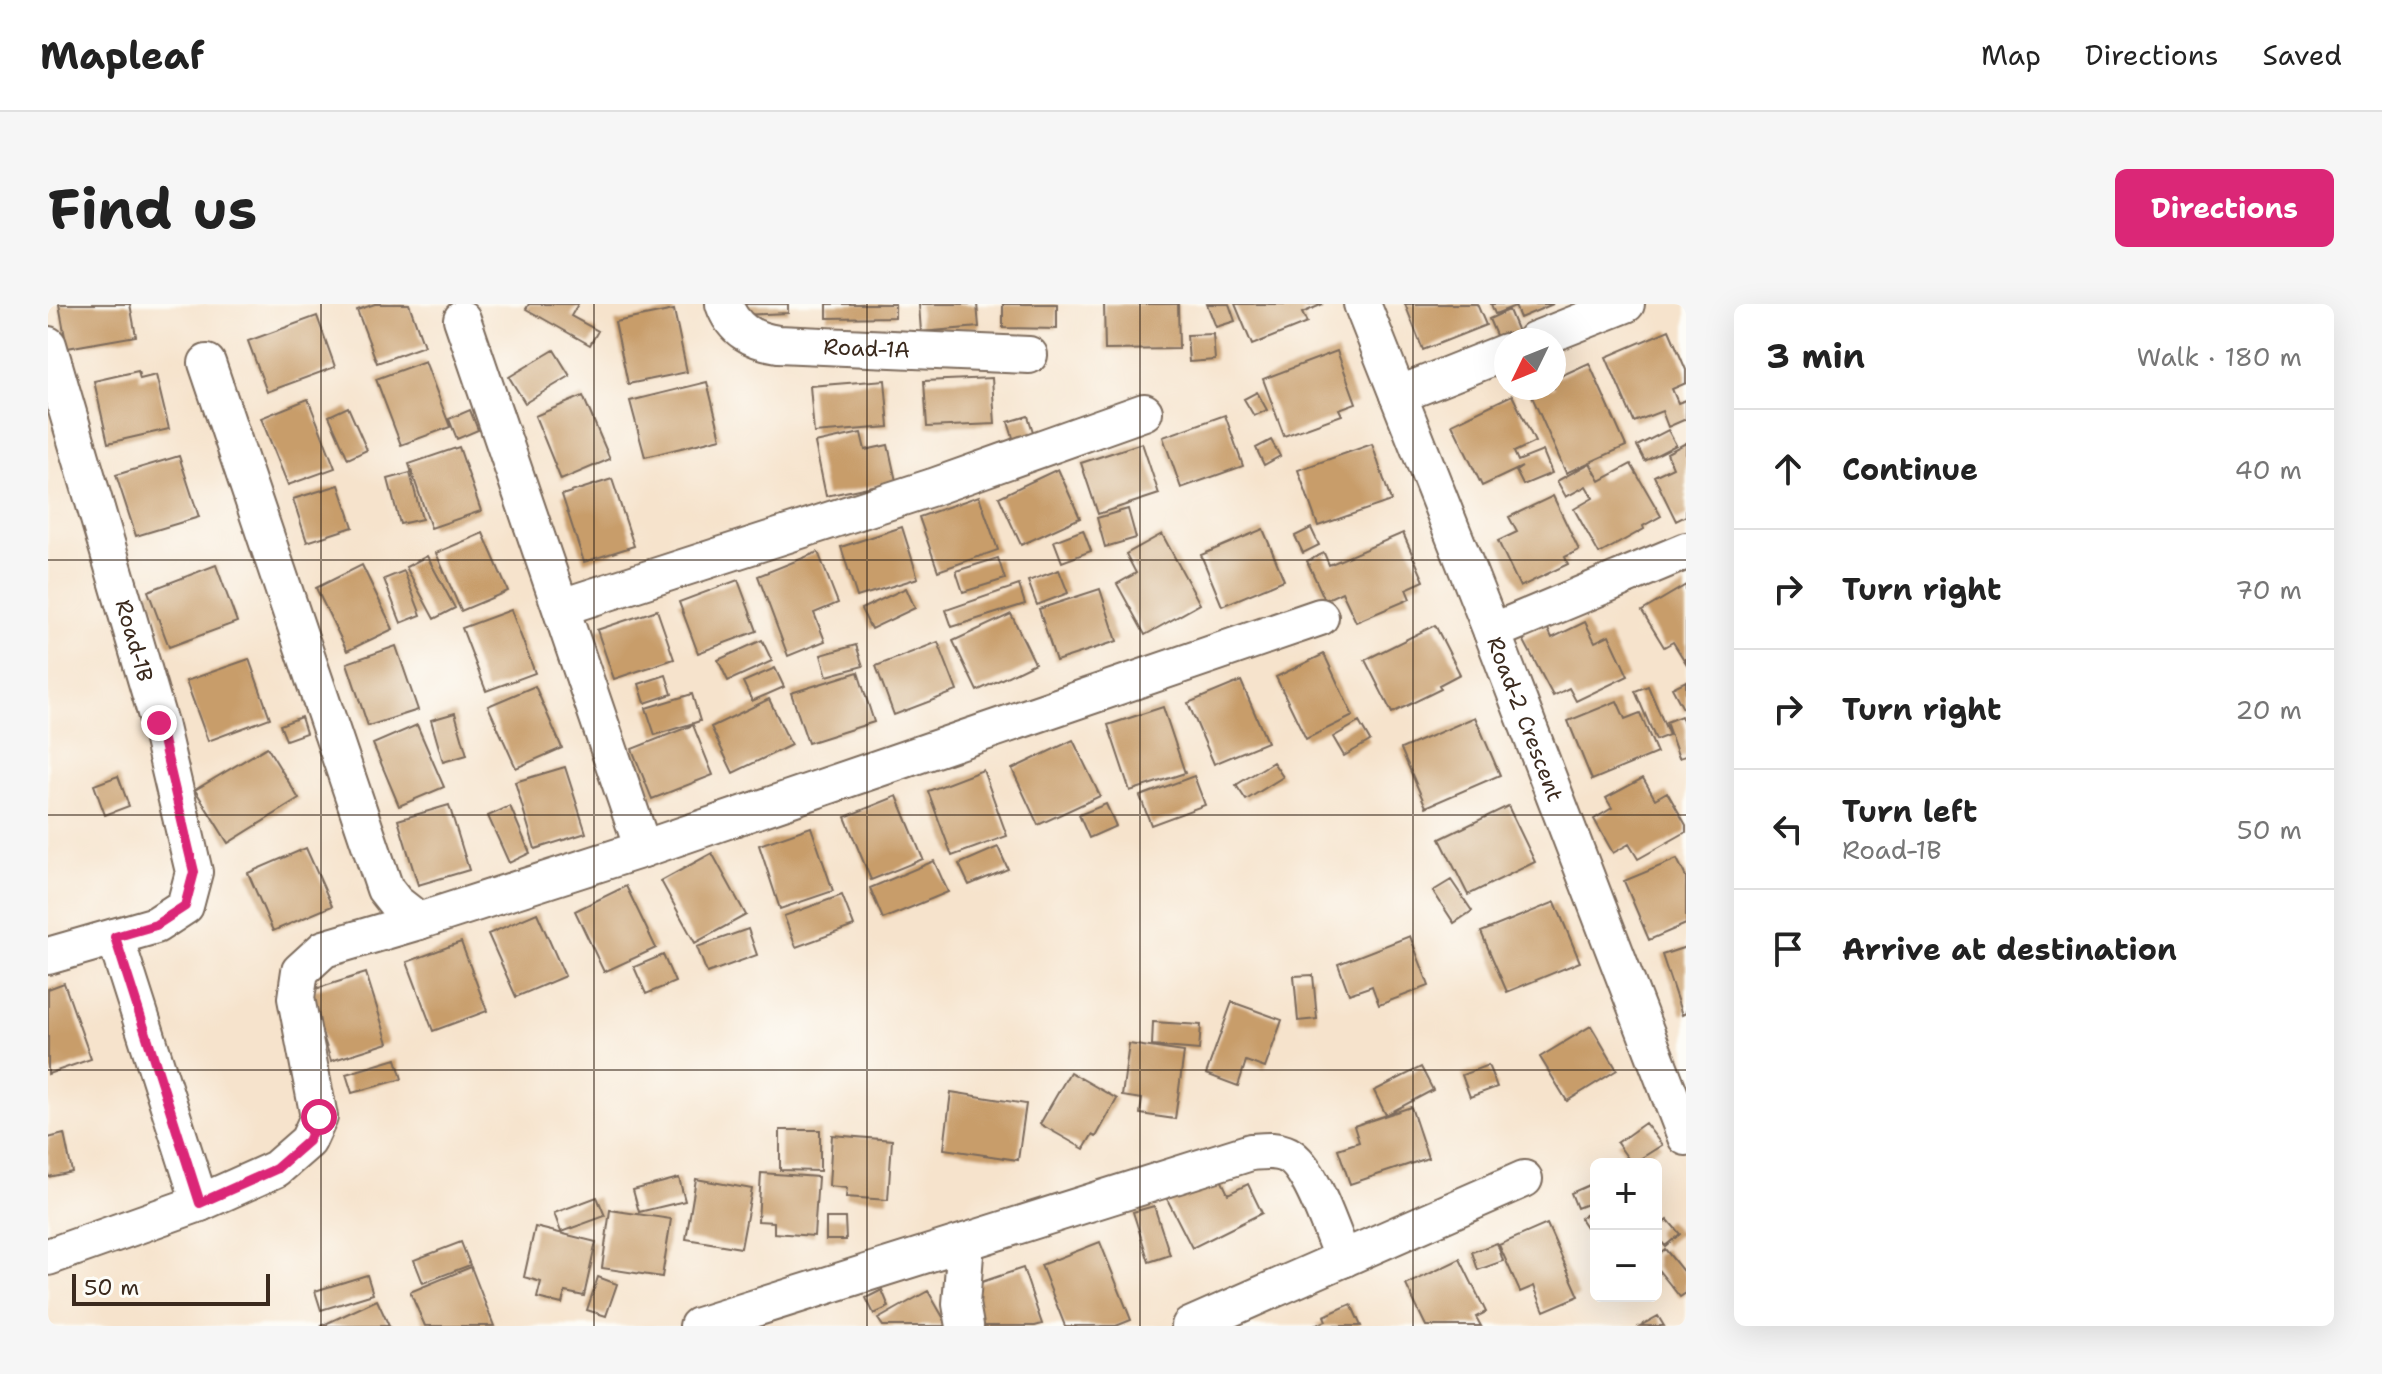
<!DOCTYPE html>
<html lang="en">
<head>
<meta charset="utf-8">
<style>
  body { margin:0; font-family:"Shantell Sans",sans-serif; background:#f6f6f6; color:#222 }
  .controls { position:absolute; right:24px; bottom:24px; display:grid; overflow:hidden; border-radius:12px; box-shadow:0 8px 32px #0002 }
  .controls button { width:72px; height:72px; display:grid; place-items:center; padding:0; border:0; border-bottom:2px solid #e0e0e0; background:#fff; color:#222; font:40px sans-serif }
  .compass { position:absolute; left:1446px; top:24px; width:72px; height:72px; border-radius:50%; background:#fff; box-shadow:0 8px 32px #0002; rotate:227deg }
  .scale { position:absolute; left:24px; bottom:20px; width:198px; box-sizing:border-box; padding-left:8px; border:4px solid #3b2a1e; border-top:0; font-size:22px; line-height:28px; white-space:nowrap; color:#3b2a1e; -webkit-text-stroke:6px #fdfcf7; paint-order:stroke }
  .stop { position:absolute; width:24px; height:24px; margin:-18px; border:6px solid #db2777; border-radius:50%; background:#fff }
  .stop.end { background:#db2777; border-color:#fff; box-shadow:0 2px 8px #0008 }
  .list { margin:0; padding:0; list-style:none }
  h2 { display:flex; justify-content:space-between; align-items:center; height:104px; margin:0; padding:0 32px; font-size:34px }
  h2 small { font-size:26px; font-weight:400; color:#767676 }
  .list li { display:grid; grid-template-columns:52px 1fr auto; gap:24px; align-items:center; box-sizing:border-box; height:120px; padding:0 32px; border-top:2px solid #e0e0e0 }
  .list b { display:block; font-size:30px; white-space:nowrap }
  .list p { margin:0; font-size:26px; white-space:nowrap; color:#767676 }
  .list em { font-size:26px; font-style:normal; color:#767676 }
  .icon { flex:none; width:44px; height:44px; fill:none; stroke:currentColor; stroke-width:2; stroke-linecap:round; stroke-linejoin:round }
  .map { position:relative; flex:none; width:1638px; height:1022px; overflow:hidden; border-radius:12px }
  header { display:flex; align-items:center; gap:48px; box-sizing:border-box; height:112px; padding:0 40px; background:#fff; border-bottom:2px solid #e0e0e0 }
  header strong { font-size:38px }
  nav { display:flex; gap:44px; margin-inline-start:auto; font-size:28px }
  .intro { display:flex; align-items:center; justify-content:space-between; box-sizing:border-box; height:192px; padding:0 48px }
  h1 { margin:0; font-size:56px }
  .button { padding:20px 36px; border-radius:12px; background:#db2777; color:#fff; font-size:28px; font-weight:700 }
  main { display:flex; gap:48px; padding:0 48px }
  aside { flex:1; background:#fff; border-radius:12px; box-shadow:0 8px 32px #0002 }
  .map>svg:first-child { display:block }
  .building { fill:#c89d6b }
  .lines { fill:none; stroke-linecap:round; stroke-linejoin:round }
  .minor-casing { stroke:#7c6b5b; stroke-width:40 }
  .minor { stroke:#fff; stroke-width:36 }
  .route { stroke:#db2777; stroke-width:10 }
  .grid { fill:none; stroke:#3b2a1e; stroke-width:2; stroke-opacity:0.55 }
  .labels { text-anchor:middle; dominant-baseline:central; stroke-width:6; stroke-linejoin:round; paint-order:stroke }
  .street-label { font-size:22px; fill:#3b2a1e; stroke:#fdfcf7 }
</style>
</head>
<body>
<header>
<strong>Mapleaf</strong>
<nav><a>Map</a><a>Directions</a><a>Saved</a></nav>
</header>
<div class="intro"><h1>Find us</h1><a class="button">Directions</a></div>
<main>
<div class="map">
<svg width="1638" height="1022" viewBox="0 0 1638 1022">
  <rect width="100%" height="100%" fill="#fdfcf7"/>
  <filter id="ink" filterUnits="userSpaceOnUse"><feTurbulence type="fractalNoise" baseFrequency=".0125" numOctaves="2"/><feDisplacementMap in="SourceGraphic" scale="16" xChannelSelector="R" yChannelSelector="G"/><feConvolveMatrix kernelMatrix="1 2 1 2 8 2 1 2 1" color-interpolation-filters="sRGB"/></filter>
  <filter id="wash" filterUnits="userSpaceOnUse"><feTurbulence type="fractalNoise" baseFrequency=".006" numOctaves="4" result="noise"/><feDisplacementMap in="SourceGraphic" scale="32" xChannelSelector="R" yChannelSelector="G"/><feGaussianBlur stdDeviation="1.8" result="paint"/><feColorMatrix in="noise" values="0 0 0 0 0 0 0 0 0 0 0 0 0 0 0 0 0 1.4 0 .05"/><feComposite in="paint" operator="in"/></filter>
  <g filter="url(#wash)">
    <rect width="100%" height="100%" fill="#f6e3cc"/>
    <g id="blocks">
      <!-- building -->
      <path class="building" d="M11 0H82L88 32 19 44Z
        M327 0H361L376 42 329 59 309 6Z
        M481 0H530L523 12 550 27 542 41 478 5Z
        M691 0H740V9L692 11Z
        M779 0H847V13L779 14Z
        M871 0H929L931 23 873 28Z
        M955 0H1009V25L955 24Z
        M1056 0H1130L1131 45 1057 46Z
        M1159 0H1181L1187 17 1168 23Z
        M1187 0H1275L1254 9 1259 19 1204 41Z
        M1357 0H1429L1438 21 1375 46Z
        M1443 0H1505L1472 14 1467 2 1447 10Z
        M626 6 639 68 580 80 567 18Z
        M1461 6 1470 28 1450 36 1441 15Z
        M269 12 287 63 219 88 200 37Z
        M1621 26 1638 66V79L1624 85 1630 99 1638 96V115L1620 123 1614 107 1586 118 1558 53Z
        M1165 30 1167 56 1141 58 1139 31Z
        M506 46 522 72 477 99 461 73Z
        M1289 47 1308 99 1291 105 1294 111 1236 132 1215 75Z
        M377 57 402 123 353 141 328 75Z
        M1541 59 1578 142 1518 169 1481 86 1506 84V75Z
        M90 67 92 75 108 71 121 125 60 139 46 77Z
        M944 74 947 120 879 123 876 77Z
        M837 76 841 123 766 129 762 82Z
        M659 78 673 134 597 153 582 97Z
        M1209 88 1219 106 1206 112 1196 95Z
        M1464 91 1487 138 1466 148 1470 157 1495 147 1504 169 1475 181 1468 167 1474 163 1434 182 1404 120Z
        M535 92 562 155 513 176 487 112Z
        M260 95 287 164 240 181 213 114Z
        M300 103 319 146 300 155 281 112Z
        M422 106 430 126 409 135 401 115Z
        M1177 111 1195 162 1133 184 1115 133Z
        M980 112 987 134 967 140 960 118Z
        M1620 126 1628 141 1597 157 1589 142Z
        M813 129 817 146 840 141 848 177 778 192 767 139Z
        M1223 136 1232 152 1216 161 1208 144Z
        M1094 139 1111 190 1050 210 1033 159Z
        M1638 139V212L1628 217 1606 172 1625 163 1619 149Z
        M1324 140 1343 197 1270 222 1250 166Z
        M411 143 433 207 383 224 361 160Z
        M131 152 151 213 88 232 68 171Z
        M1542 159 1552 177 1583 160 1613 212 1595 222 1596 225 1551 250 1526 205 1545 194 1538 182 1518 193 1509 177Z
        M1010 165 1032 214 973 241 951 193Z
        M362 169 374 215 352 220 340 175Z
        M564 175 586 242 536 258 514 191Z
        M291 181 305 223 259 238 245 195Z
        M931 192 950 246 890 267 871 213Z
        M1505 192 1531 246 1517 253 1520 260 1472 283 1450 237 1469 228 1461 213Z
        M1080 205 1088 234 1057 243 1049 214Z
        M854 223 870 274 809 293 793 243Z
        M1263 224 1271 241 1255 249 1247 232Z
        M1215 225 1236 276 1174 302 1153 251Z
        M1035 226 1043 247 1014 258 1006 237Z
        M435 229 460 287 413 307 388 249Z
        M1355 229 1376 277 1358 285 1362 295 1308 318 1294 288 1277 296 1259 257 1276 249 1281 261Z
        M1114 230 1152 300 1097 331 1069 280 1088 269 1078 250Z
        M770 248 790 299 766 309 777 337 740 352 710 272Z
        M379 252 407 304 386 315 358 263Z
        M950 254 957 275 915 288 908 267Z
        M168 261 189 318 121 343 100 287Z
        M314 261 345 325 299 347 268 284Z
        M1011 266 1020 289 989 301 980 277Z
        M356 267 373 311 353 319 336 275Z
        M690 276 709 327 650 349 631 298Z
        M971 281 977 300 904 323 898 306Z
        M1638 281V359L1625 338 1616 343 1594 307Z
        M858 284 867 304 823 325 813 305Z
        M1052 285 1069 337 1008 357 991 305Z
        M463 306 487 369 438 387 414 324Z
        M609 306 626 355 566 375 549 326Z
        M963 310 987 359 929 387 905 337Z
        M1537 318 1547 338 1561 331 1580 372 1528 397 1521 384 1505 392 1475 335 1499 323 1504 334Z
        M1387 321 1412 370 1391 381 1393 385 1344 409 1317 356Z
        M714 336 724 357 680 377 670 356Z
        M890 338 909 387 846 411 828 362Z
        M808 341 815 362 779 372 773 351Z
        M348 342 370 406 320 422 299 359Z
        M1276 350 1305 412 1258 435 1228 373Z
        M201 355 222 414 160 437 138 377Z
        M727 364 736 383 704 397 695 378Z
        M810 368 826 418 760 439 743 389Z
        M618 371 624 390 597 399 591 380Z
        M1193 377 1219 438 1166 460 1140 399Z
        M1638 377V410L1624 384Z
        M487 382 514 444 468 464 440 402Z
        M1600 382 1621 431 1608 436 1587 387Z
        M644 390 652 417 607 431 598 404Z
        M721 395 743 441 685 469 663 423Z
        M1569 397 1577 415 1592 409 1609 449 1544 476 1520 417Z
        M1115 403 1137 469 1082 487 1060 421Z
        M407 409 419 451 395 458 383 416Z
        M1633 412 1638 425V452L1631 454 1618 418Z
        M253 413 258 429 238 436 232 421Z
        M1427 413 1452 471 1378 503 1353 445Z
        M1311 418 1322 437 1296 452 1285 433Z
        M369 421 396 483 351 502 325 440Z
        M645 421 665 471 604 495 584 445Z
        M1025 436 1052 492 990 521 964 465Z
        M219 443 251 495 180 539 147 486Z
        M1225 458 1235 473 1198 496 1188 481Z
        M517 463 538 529 487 545 467 478Z
        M935 466 959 532 904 552 880 487Z
        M70 472 81 502 57 511 46 481Z
        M1146 472 1157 501 1103 521 1092 492Z
        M1595 474 1607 495 1619 488 1638 521V528L1590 555 1581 540 1565 549 1546 515 1564 504 1558 494Z
        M849 492 875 555 823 576 797 513Z
        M1058 500 1068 522 1041 534 1031 511Z
        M401 501 421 566 370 581 350 516Z
        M462 502 482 549 461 559 440 512Z
        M1460 502 1487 558 1420 591 1392 535Z
        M763 523 785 587 732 605 711 541Z
        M950 543 960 565 921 581 911 560Z
        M258 544 284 602 225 627 200 569Z
        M664 549 698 611 647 639 613 577Z
        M1629 555 1638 573V620L1601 636 1576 577Z
        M886 557 900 588 835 615 822 584Z
        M1403 576 1424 607 1406 619 1385 587Z
        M578 582 608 644 556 668 527 607Z
        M794 591 806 622 748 643 736 612Z
        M1507 598 1532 658 1459 688 1433 628Z
        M489 609 517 672 468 693 440 630Z
        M700 625 709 651 659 669 649 643Z
        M1362 632 1381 682 1331 701 1324 682 1301 690 1290 660Z
        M413 638 439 707 385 727 359 658Z
        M1638 643V709L1634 711 1614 651Z
        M615 651 627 678 598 690 586 663Z
        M318 669 340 739 283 757 261 687Z
        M1265 671 1269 715 1250 717 1246 672Z
        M16 679 43 755 0 770V685Z
        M1184 698 1234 716 1217 764 1198 757 1190 782 1158 770Z
        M1105 718 1153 721 1151 746 1104 742Z
        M1543 722 1569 766 1519 797 1492 753Z
        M1081 740 1136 748 1127 815 1092 810 1094 795 1074 792Z
        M348 755 354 775 304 789 298 770Z
        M1440 761 1449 783 1422 793 1414 771Z
        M1373 763 1385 786 1338 811 1326 787Z
        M1022 768 1069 795 1048 833 1044 831 1036 845 992 820Z
        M903 788 978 800 970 856 896 845Z
        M1363 803 1380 854 1302 880 1290 845 1311 838 1306 822Z
        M1597 819 1614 841 1584 860 1569 839Z
        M732 826H772V867L732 866Z
        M16 830 24 868 0 873V834Z
        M784 831 844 836 840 896 798 893 799 884 781 882Z
        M713 869 770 873 766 932 726 929V918L710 917Z
        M1170 869 1180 890 1200 880 1214 909 1144 944 1119 895Z
        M631 874 637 897 591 908 585 886Z
        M648 875 704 885 693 944 638 935Z
        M1541 881 1547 897 1529 904 1523 889Z
        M549 893 557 912 513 928 506 909Z
        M1106 902 1122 951 1101 958 1085 908Z
        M1548 904V938L1532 914Z
        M562 906 623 915 614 973 554 964Z
        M778 914H797L798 936H778Z
        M1620 916 1632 930 1617 942 1608 931V926Z
        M1499 920 1531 992 1496 1007 1486 982 1472 988 1451 941Z
        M487 923 548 938 536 992 517 988 514 1000 489 994 493 978 476 973Z
        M413 938 422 961 375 979 366 956Z
        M1052 938 1083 1016 1068 1022H1017L993 961Z
        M1449 939 1455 957 1430 966 1424 948Z
        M1617 945 1638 971V989L1632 993 1608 963V952Z
        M1412 955 1438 1008 1428 1013 1433 1022H1378L1358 981Z
        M423 963 446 1022H377L362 988Z
        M975 964 994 1020 987 1022H929L916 984Z
        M319 971 325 990 273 1006 267 987Z
        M550 973 569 980 558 1012 539 1006Z
        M834 986 841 1003 826 1010 818 994Z
        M880 987 900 1022H835L830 1015Z
        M329 996 341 1022H273Z
        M1303 1000 1313 1022H1266L1278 1017 1276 1012Z
        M1610 1012 1616 1022H1592Z"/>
    </g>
  </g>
  <g filter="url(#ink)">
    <use href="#blocks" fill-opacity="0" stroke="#7c6b5b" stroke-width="2"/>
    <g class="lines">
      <defs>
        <g id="minor">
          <path id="s1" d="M676 0C685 26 704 36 730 40L981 51"/>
          <path id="s2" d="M1314 0 1444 328 1638 833"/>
          <path d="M414 15 595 545"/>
          <path d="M1487 36 1578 0"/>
          <path id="s3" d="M0 41 111 419 146 568 137 602 108 621 0 652"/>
          <path d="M159 59 337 585 348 599 371 617"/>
          <path d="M1350 91 1458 48"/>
          <path d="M514 303 885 183 1096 108"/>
          <path d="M1444 328 1638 247"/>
          <path d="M67 633 152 899"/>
          <path d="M0 953 152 899 228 865 260 837 271 813 248 694 252 667 276 645 371 617 595 545 1272 313"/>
          <path d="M650 1022 1203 848C1216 847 1228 845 1240 851 1264 864 1284 930 1295 955"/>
          <path d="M917 1022 913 1000 918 938"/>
          <path d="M1142 1022 1476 875"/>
        </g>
      </defs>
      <!-- minor casing -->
      <use href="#minor" class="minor-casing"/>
      <!-- minor -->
      <use href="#minor" class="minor"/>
    </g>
  </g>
  <g class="lines" filter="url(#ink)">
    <!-- route -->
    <path class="route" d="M111 419 146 568 137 602 108 621 67 633 152 899 228 865 260 837 271 813"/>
  </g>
  <!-- grid -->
  <path class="grid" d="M273 0V1022M546 0V1022M819 0V1022M1092 0V1022M1365 0V1022M0 256H1638M0 511H1638M0 766H1638"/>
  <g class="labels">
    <!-- street labels -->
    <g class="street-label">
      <text stroke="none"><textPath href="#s1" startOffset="160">Road-1A</textPath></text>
      <text stroke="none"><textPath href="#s3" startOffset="308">Road-1B</textPath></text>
      <text stroke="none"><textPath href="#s2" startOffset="446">Road-2 Crescent</textPath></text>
    </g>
  </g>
</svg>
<div class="controls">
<button>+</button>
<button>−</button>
</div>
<svg class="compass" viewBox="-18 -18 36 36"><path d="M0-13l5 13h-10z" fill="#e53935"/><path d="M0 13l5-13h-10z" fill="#767676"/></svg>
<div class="scale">50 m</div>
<div class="stop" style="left:271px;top:813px"></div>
<div class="stop end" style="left:111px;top:419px"></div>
</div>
<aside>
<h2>3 min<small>Walk · 180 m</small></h2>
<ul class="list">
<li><svg class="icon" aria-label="ahead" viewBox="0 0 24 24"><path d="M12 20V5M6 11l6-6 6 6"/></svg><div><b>Continue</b></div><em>40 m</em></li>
<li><svg class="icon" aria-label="right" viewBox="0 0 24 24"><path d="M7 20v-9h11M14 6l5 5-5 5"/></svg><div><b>Turn right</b></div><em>70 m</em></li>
<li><svg class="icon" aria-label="right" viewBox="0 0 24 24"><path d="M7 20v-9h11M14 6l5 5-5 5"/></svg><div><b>Turn right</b></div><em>20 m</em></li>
<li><svg class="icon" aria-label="left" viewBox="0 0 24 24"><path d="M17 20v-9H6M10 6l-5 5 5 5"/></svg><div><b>Turn left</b><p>Road-1B</p></div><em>50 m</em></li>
<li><svg class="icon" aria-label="arrive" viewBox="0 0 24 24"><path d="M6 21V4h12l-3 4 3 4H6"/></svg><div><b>Arrive at destination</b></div></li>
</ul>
</aside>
</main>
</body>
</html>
